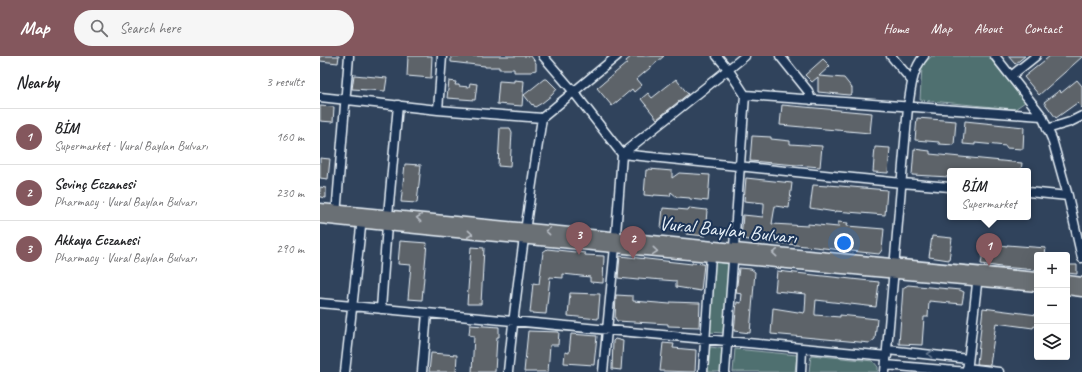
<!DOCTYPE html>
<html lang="en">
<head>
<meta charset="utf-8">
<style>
  body { margin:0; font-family:Caveat,sans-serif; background:#f6f6f6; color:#202124 }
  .controls { position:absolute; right:12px; bottom:12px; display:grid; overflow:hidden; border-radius:4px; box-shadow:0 4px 16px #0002 }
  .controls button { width:36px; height:36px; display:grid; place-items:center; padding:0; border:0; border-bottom:1px solid #e0e0e0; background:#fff; color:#202124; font:20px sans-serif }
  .you { position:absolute; left:524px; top:187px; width:14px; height:14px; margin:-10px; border:3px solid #fff; border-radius:50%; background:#1a73e8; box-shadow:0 0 0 6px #1a73e833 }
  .badge { display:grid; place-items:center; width:26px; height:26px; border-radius:50%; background:#84575d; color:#fff; font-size:13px; font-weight:700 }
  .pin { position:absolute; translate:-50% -33px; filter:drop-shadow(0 1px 2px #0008) }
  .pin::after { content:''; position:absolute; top:21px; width:14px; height:12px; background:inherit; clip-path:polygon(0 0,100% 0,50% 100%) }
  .popup { position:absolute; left:627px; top:112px; width:84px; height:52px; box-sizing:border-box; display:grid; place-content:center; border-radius:4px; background:#fff; filter:drop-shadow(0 1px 3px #0005); font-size:13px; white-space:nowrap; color:#757577 }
  .popup b { font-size:15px; color:#202124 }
  .popup::after { content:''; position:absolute; left:50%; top:100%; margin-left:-8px; border:8px solid transparent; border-top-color:#fff }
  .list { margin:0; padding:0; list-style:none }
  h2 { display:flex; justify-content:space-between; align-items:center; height:52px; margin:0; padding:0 16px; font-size:17px }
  h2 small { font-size:13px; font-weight:400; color:#757577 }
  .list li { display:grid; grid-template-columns:26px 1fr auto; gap:12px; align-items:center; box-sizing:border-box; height:56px; padding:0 16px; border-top:1px solid #e0e0e0 }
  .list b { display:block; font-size:15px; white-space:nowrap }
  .list p { margin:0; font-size:13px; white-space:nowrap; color:#757577 }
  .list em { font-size:13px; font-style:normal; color:#757577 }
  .icon { flex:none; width:22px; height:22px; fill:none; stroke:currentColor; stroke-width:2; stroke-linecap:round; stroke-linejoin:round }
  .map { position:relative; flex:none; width:762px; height:316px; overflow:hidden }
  header { display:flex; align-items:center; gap:24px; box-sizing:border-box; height:56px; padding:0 20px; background:#84575d; color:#fff }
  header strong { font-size:19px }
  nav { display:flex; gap:22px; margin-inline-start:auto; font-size:14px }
  .search { width:280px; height:36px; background:#f6f6f6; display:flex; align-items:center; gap:10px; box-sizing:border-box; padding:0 14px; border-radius:22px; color:#757577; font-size:15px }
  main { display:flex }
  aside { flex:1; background:#fff }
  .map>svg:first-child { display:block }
  .green { fill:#4f6f6f; stroke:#9cb0b4 }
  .building { fill:#5d6369; stroke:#e8f1f8 }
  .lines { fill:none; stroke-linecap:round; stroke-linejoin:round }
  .minor-casing { stroke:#e8f1f8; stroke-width:11 }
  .major-casing { stroke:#e8f1f8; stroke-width:13 }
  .minor { stroke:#1d3557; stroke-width:8 }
  .major { stroke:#6b6f75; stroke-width:10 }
  .oneway { stroke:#b6bdc4 }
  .oneway2 { stroke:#64778f }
  .labels { text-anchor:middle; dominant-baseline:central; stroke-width:4; stroke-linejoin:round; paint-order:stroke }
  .street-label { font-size:20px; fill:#e8f1f8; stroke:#1d3557 }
</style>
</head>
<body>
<header>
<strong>Map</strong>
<div class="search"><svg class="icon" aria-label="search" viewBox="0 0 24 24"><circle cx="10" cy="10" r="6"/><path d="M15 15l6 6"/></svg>Search here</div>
<nav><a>Home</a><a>Map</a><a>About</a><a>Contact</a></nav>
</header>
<main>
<aside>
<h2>Nearby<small>3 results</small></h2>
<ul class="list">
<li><span class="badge">1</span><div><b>BİM</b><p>Supermarket · Vural Baylan Bulvarı</p></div><em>160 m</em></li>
<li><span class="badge">2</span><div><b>Sevinç Eczanesi</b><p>Pharmacy · Vural Baylan Bulvarı</p></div><em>230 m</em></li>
<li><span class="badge">3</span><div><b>Akkaya Eczanesi</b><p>Pharmacy · Vural Baylan Bulvarı</p></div><em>290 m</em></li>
</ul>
</aside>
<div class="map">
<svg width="762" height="316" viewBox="0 0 762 316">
  <rect width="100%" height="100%" fill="#30435c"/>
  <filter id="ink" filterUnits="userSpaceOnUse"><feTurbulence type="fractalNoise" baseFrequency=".025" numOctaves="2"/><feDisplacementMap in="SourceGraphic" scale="8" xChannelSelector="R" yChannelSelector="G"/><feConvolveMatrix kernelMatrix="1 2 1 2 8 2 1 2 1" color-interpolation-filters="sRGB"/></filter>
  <g filter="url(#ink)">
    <!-- green -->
    <path class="green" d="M612 0H668L705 46 695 53 600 44 602 11 606 5Z
      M393 205 409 208 403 277 388 276Z
      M390 291 406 293 404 316H387Z
      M415 293 477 299 475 316H413Z
      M491 299 553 305 558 311V316H489Z"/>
    <!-- building -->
    <path class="building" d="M0 0H19L18 7 0 5Z
      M88 0H112L111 22 87 20Z
      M131 0H211L216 7V14L212 15V16H194V13H179V11H165V10L131 6Z
      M312 0H344L317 23 322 29 314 36 312 33 292 50 277 32 307 7 306 5Z
      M688 0H705L695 8Z
      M730 0H762V1L719 39 704 21Z
      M503 3 510 10 499 20 524 22 532 32V38L529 39 498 36V21L492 26 485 19Z
      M34 19 67 22 65 35 32 33Z
      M224 23H227L237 33 232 39 222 47 215 51 213 48 212 49 204 39Z
      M356 23 368 38 337 63 321 43 328 37 332 42Z
      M194 24 204 25 202 50 177 48 179 25 194 26Z
      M757 24 762 30V52L757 47 736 62 724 46 740 34 741 37Z
      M129 25 136 26 135 29H139V30L149 31 150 27 157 28 155 44 127 42Z
      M462 49 552 57 550 77 460 69Z
      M0 50 14 51 13 66 0 65Z
      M597 62 636 65 634 89 619 88V86L595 84Z
      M645 65 704 71 703 93 686 92V90L655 87V89L643 88Z
      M180 72H190L192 76 190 111 178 110Z
      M432 80 451 81V83L470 85V88L502 90 500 111 430 105Z
      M555 91 570 92 568 117 553 116Z
      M594 93 610 95V98L702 107 701 115H630V121L592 119Z
      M0 102 10 103 8 123 0 122Z
      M85 108 101 109 97 147 81 146Z
      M329 113 352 115V122L359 117 390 119 388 145 370 143V142L357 141 351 136 350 140 334 139V140L324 139 326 114H329Z
      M426 122 472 127 469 152 455 150 452 168 488 170V168L518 171V166L528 167 527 170 564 173 562 194 559 198 421 183 423 159 443 161 444 151V147L424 145Z
      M493 129 508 130V129L567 134 565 159 515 155V156L490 152Z
      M0 131 6 132V142L0 141Z
      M343 152 368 154 369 152 387 154 385 180 366 178V175L341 172Z
      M612 180 632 182 629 204 609 201Z
      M80 185 107 187 102 244 88 243 91 209 78 208Z
      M667 187 687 190V189L726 192 725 199H717V214L681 211 661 208 664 190 666 191Z
      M151 191 164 192 161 248H147Z
      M227 193 265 197V199L284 200 283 227 270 226V221L243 218V222L230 221 226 258 210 257 213 227 219 228 223 196Z
      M300 200 372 208V207L384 208 381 235 356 231V225L318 222V224L298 222Z
      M747 209H757V218L747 217Z
      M419 212 431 213 435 216 430 277 414 275 417 246 421 247 422 238 416 237Z
      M457 215 559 226 556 251 496 244 495 256V259L520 261V259L557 263 555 283 550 287 451 278 453 252 484 257 485 255 486 238 455 235Z
      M588 229 640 234 644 236 642 248 609 245 608 261H604L602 289 579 288 583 232Z
      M250 237 280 238 278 263 248 260Z
      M296 239 313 240V245L350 248V246L380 247 379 271 348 270V268L297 265 295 262Z
      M663 252 717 259V271L714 270 713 272 676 267 670 309 657 308Z
      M150 269 179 271V281H177L175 316H152L154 280 149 279Z
      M208 275 239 276 238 289H230L228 316H204Z
      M251 278 277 280 274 309 244 307 245 296 249 297Z
      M295 283 303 285 301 314 292 313 293 285Z
      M343 287 354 288 353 292 376 294 375 316 340 315Z
      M111 297 137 299 136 316H109Z"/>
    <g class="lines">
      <defs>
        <path id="minor" d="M223 0 253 35 302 98 295 191 283 316
          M397 0 408 13 425 39 722 60
          M460 0 488 35 491 44
          M571 0 592 25
          M675 0 722 60 732 83 748 140 762 202
          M691 20 716 0
          M0 41 118 54 222 62 297 0
          M118 54 122 0
          M727 73 750 66 762 60
          M302 98 582 127 630 131
          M302 98 425 0
          M708 136 748 140
          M16 159 29 0
          M68 159 78 49
          M0 247 567 300
          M61 253 67 169
          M568 294 648 303
          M566 309 647 316 658 219
          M647 312 679 316
          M25 316 42 162
          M102 316 107 257
          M188 316C196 231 209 146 222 62
          M383 316 391 199
          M405 316 425 39
          M481 316 482 292
          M565 316 588 51C591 33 592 14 604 0"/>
        <path id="major" d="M0 153 717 222
          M0 162C239 188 478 207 717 230
          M747 225 762 227
          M747 233 762 235"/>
      </defs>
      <!-- minor casing -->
      <use href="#minor" class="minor-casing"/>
      <!-- major casing -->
      <use href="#major" class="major-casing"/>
      <!-- minor -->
      <use href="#minor" class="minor"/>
      <!-- major -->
      <use href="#major" class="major"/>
    </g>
    <!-- one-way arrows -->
    <defs><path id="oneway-chevron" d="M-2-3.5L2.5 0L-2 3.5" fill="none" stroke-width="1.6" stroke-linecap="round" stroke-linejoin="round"/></defs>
    <g class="oneway">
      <use href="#oneway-chevron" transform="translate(99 162) rotate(-174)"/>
      <use href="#oneway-chevron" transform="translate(228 175) rotate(-174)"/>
      <use href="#oneway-chevron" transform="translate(150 178) rotate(6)"/>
      <use href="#oneway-chevron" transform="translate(335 195) rotate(5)"/>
      <use href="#oneway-chevron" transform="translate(455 197) rotate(-174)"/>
    </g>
    <use class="oneway2" href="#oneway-chevron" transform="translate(610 298) rotate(-174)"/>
  </g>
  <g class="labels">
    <!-- street labels -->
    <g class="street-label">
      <text transform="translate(408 174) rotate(6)">Vural Baylan Bulvarı</text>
    </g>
  </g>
</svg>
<div class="controls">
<button>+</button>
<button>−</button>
<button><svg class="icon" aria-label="layers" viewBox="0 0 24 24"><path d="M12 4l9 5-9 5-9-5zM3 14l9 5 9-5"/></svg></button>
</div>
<div class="you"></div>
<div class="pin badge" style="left:669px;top:210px">1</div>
<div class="popup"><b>BİM</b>Supermarket</div>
<div class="pin badge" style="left:313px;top:203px">2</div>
<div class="pin badge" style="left:259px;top:199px">3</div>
</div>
</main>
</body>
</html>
